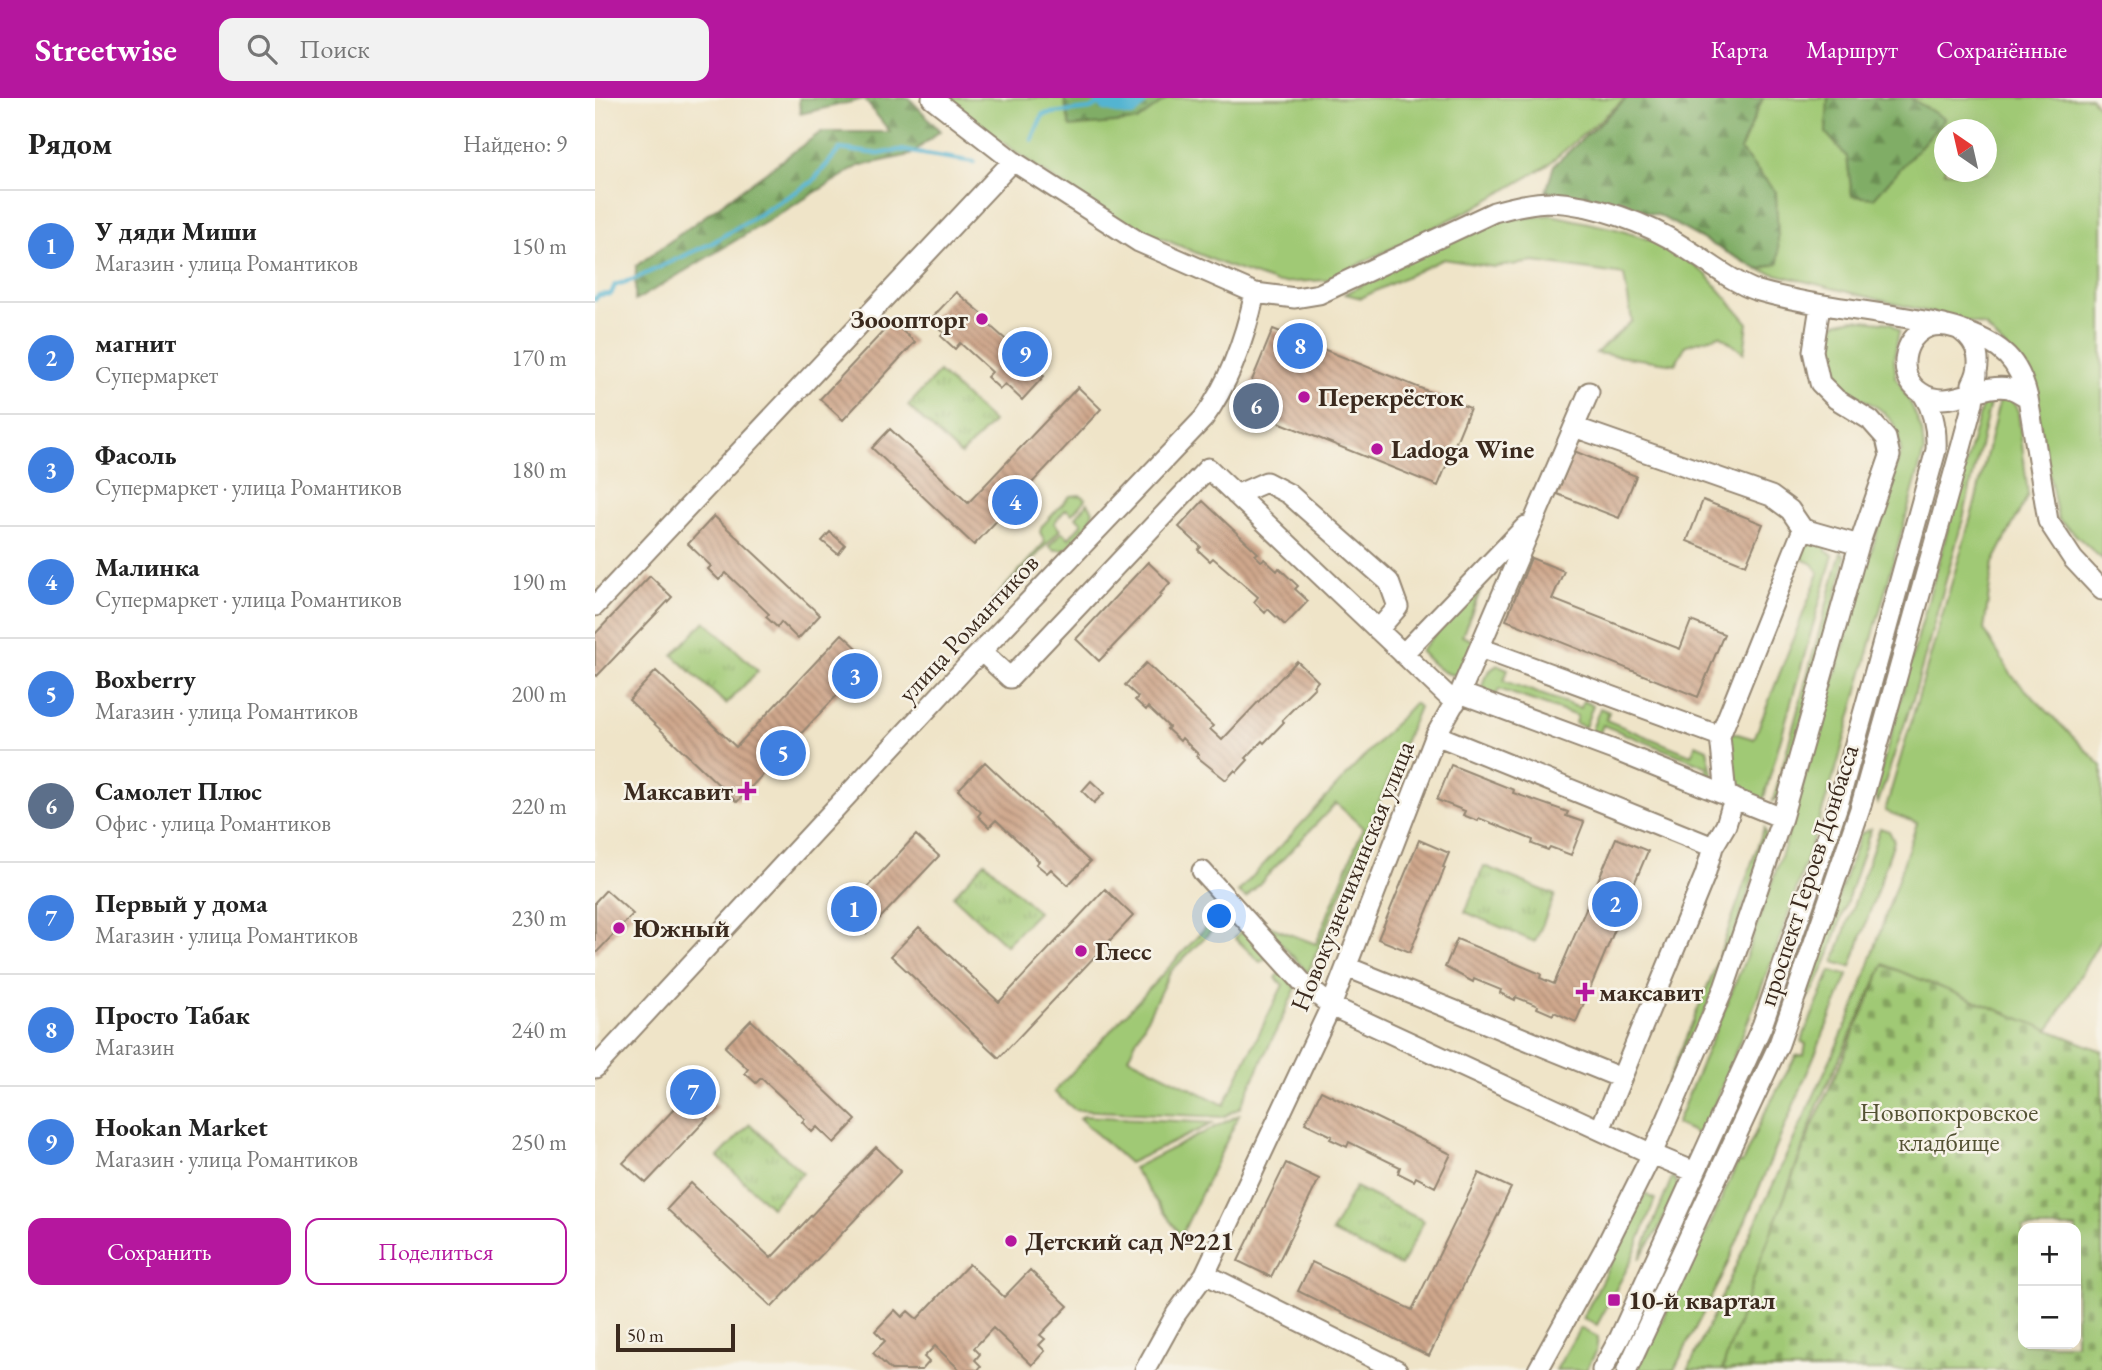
<!DOCTYPE html>
<html lang="ru">
<head>
<meta charset="utf-8">
<style>
  body { margin:0; font-family:"EB Garamond",serif; background:#f2f2f2; color:#222 }
  .controls { position:absolute; right:21px; bottom:21px; display:grid; overflow:hidden; border-radius:14px; box-shadow:0 7px 28px #0002 }
  .controls button { width:63px; height:63px; display:grid; place-items:center; padding:0; border:0; border-bottom:2px solid #e0e0e0; background:#fff; color:#222; font:35px sans-serif }
  .compass { position:absolute; left:1339px; top:21px; width:63px; height:63px; border-radius:50%; background:#fff; box-shadow:0 7px 28px #0002; rotate:326deg }
  .scale { position:absolute; left:21px; bottom:18px; width:119px; box-sizing:border-box; padding-left:7px; border:4px solid #3b2a1e; border-top:0; font-size:19px; line-height:24px; white-space:nowrap; color:#3b2a1e; -webkit-text-stroke:5px #f7f3e8; paint-order:stroke }
  .you { position:absolute; left:625px; top:819px; width:24px; height:24px; margin:-18px; border:5px solid #fff; border-radius:50%; background:#1a73e8; box-shadow:0 0 0 10px #1a73e833 }
  .badge { display:grid; place-items:center; width:46px; height:46px; border-radius:50%; background:#b5179e; color:#fff; font-size:23px; font-weight:700 }
  .pin { position:absolute; translate:-50% -50%; border:4px solid #fff; box-shadow:0 2px 7px #0006 }
  .list { margin:0; padding:0; list-style:none }
  h2 { display:flex; justify-content:space-between; align-items:center; height:91px; margin:0; padding:0 28px; font-size:30px }
  h2 small { font-size:23px; font-weight:400; color:#767676 }
  .list li { display:grid; grid-template-columns:46px 1fr auto; gap:21px; align-items:center; box-sizing:border-box; height:112px; padding:0 28px; border-top:2px solid #e0e0e0 }
  .list b { display:block; font-size:26px; white-space:nowrap }
  .list p { margin:0; font-size:23px; white-space:nowrap; color:#767676 }
  .list em { font-size:23px; font-style:normal; color:#767676 }
  .actions { display:flex; gap:14px; padding:21px 28px }
  .actions a { flex:1; padding:16px 0; border:2px solid #b5179e; border-radius:14px; text-align:center; font-size:24px; color:#b5179e }
  .actions .main { background:#b5179e; color:#fff }
  .icon { flex:none; width:38px; height:38px; fill:none; stroke:currentColor; stroke-width:2; stroke-linecap:round; stroke-linejoin:round }
  .map { position:relative; flex:none; width:1507px; height:1272px; overflow:hidden }
  header { display:flex; align-items:center; gap:42px; box-sizing:border-box; height:98px; padding:0 35px; background:#b5179e; color:#fff }
  header strong { font-size:33px }
  nav { display:flex; gap:38px; margin-inline-start:auto; font-size:24px }
  .search { width:490px; height:63px; background:#f2f2f2; display:flex; align-items:center; gap:18px; box-sizing:border-box; padding:0 24px; border-radius:14px; color:#767676; font-size:26px }
  main { display:flex }
  aside { flex:1; background:#fff }
  .map>svg:first-child { display:block }
  .grass { fill:#a0c975; stroke:#6e7a4a; stroke-width:2; fill-rule:evenodd }
  .forest { fill:url(#forest-firs); stroke:#5e6c42; stroke-width:2 }
  .cemetery { fill:url(#cemetery-stones); stroke:#6e7a4a; stroke-width:2; fill-rule:evenodd }
  .park { fill:url(#park-tufts); stroke:#6e7a4a; stroke-width:2 }
  .lines { fill:none; stroke-linecap:round; stroke-linejoin:round }
  .stream { stroke:#52b4d1; stroke-width:4.5 }
  .river { stroke:#52b4d1; stroke-width:28 }
  .building { fill:url(#building-back-hatch) }
  .minor-casing { stroke:#958773; stroke-width:23 }
  .minor { stroke:#fff; stroke-width:19 }
  .poi-dot { fill:#b5179e; stroke:#f7f3e8; stroke-width:2.5 }
  .labels { text-anchor:middle; dominant-baseline:central; stroke-width:5; stroke-linejoin:round; paint-order:stroke }
  .poi-label { font-size:26px; font-weight:bold; fill:#3b2a1e; stroke:#f7f3e8; text-anchor:start }
  .street-label { font-size:26px; fill:#3b2a1e; stroke:#f7f3e8 }
  .park-label { font-size:26px; fill:#545234; stroke:#f7f3e8 }
</style>
</head>
<body>
<header>
<strong>Streetwise</strong>
<div class="search"><svg class="icon" aria-label="search" viewBox="0 0 24 24"><circle cx="10" cy="10" r="6"/><path d="M15 15l6 6"/></svg>Поиск</div>
<nav><a>Карта</a><a>Маршрут</a><a>Сохранённые</a></nav>
</header>
<main>
<aside>
<h2>Рядом<small>Найдено: 9</small></h2>
<ul class="list">
<li><span class="badge" style="background:#3f7fe0">1</span><div><b>У дяди Миши</b><p>Магазин · улица Романтиков</p></div><em>150 m</em></li>
<li><span class="badge" style="background:#3f7fe0">2</span><div><b>магнит</b><p>Супермаркет</p></div><em>170 m</em></li>
<li><span class="badge" style="background:#3f7fe0">3</span><div><b>Фасоль</b><p>Супермаркет · улица Романтиков</p></div><em>180 m</em></li>
<li><span class="badge" style="background:#3f7fe0">4</span><div><b>Малинка</b><p>Супермаркет · улица Романтиков</p></div><em>190 m</em></li>
<li><span class="badge" style="background:#3f7fe0">5</span><div><b>Boxberry</b><p>Магазин · улица Романтиков</p></div><em>200 m</em></li>
<li><span class="badge" style="background:#5c6f8a">6</span><div><b>Самолет Плюс</b><p>Офис · улица Романтиков</p></div><em>220 m</em></li>
<li><span class="badge" style="background:#3f7fe0">7</span><div><b>Первый у дома</b><p>Магазин · улица Романтиков</p></div><em>230 m</em></li>
<li><span class="badge" style="background:#3f7fe0">8</span><div><b>Просто Табак</b><p>Магазин</p></div><em>240 m</em></li>
<li><span class="badge" style="background:#3f7fe0">9</span><div><b>Hookan Market</b><p>Магазин · улица Романтиков</p></div><em>250 m</em></li>
</ul>
<div class="actions"><a class="main">Сохранить</a><a>Поделиться</a></div>
</aside>
<div class="map">
<svg width="1507" height="1272" viewBox="0 0 1507 1272">
  <defs>
    <pattern id="forest-firs" width="22" height="20" patternUnits="userSpaceOnUse" patternTransform="scale(1.75)"><rect width="22" height="20" fill="#80ad66"/><path d="M5 1l3.5 6h-7zM16 11l3.5 6h-7z" fill="#6a8d53"/></pattern>
    <pattern id="cemetery-stones" width="16" height="16" patternUnits="userSpaceOnUse" patternTransform="scale(1.75)"><rect width="16" height="16" fill="#a0c975"/><path d="M2 7V4a2 2 0 0 1 4 0v3zM10 15v-3a2 2 0 0 1 4 0v3z" fill="#84a35f"/></pattern>
    <pattern id="park-tufts" width="24" height="20" patternUnits="userSpaceOnUse" patternTransform="scale(1.75)"><rect width="24" height="20" fill="#a0c975"/><path d="M3 7l-1-3M5 7V3M7 7l1-3M15 17l-1-3M17 17v-4M19 17l1-3" fill="none" stroke="#84a35f"/></pattern>
    <pattern id="building-back-hatch" width="6" height="6" patternUnits="userSpaceOnUse" patternTransform="scale(1.75)"><rect width="6" height="6" fill="#cfa78c"/><path d="M-1 5l2 2M0 0l6 6M5-1l2 2" fill="none" stroke="#a98872"/></pattern>
  </defs>
  <rect width="100%" height="100%" fill="#f7f3e8"/>
  <filter id="ink" filterUnits="userSpaceOnUse"><feTurbulence type="fractalNoise" baseFrequency=".0143" numOctaves="2"/><feDisplacementMap in="SourceGraphic" scale="14" xChannelSelector="R" yChannelSelector="G"/><feConvolveMatrix kernelMatrix="1 2 1 2 8 2 1 2 1" color-interpolation-filters="sRGB"/></filter>
  <filter id="wash" filterUnits="userSpaceOnUse"><feTurbulence type="fractalNoise" baseFrequency=".00686" numOctaves="4" result="noise"/><feDisplacementMap in="SourceGraphic" scale="28" xChannelSelector="R" yChannelSelector="G"/><feGaussianBlur stdDeviation="1.57" result="paint"/><feColorMatrix in="noise" values="0 0 0 0 0 0 0 0 0 0 0 0 0 0 0 0 0 1.4 0 .05"/><feComposite in="paint" operator="in"/></filter>
  <g filter="url(#wash)">
    <rect width="100%" height="100%" fill="#efe4c8"/>
    <!-- grass -->
    <path class="grass" d="M347 0H469L475 28 542 22 573 0H1031L950 69 879 110 732 182 682 185 630 167 526 123 461 83Z
      M1168 0H1496L1507 13V461L1463 421 1435 276 1390 228 1164 172 1184 164 1145 52ZM1350 32H1392V74H1350Z
      M956 117 1021 131 1071 147 1112 177 1153 225 1149 255 1125 237 1091 247 1080 266 1001 255 1037 223 1029 177 940 164 899 169 848 161 766 200 750 196 849 143 905 122Z
      M1259 221 1296 225 1304 233 1299 260 1301 279 1317 308 1327 333 1329 353 1242 668 1182 850 1107 1038 1081 1026 1150 862 1190 747 1306 353C1304 346 1303 338 1301 331 1291 306 1258 299 1238 286 1232 271 1224 235 1242 225 1246 223 1254 222 1259 221Z
      M1406 296 1417 302 1423 313 1433 397 1398 465 1389 532 1417 578 1507 668V839L1453 934 1381 908 1289 866 1224 1004 1127 1272H1093L1260 908 1322 725 1290 713 1380 405Z
      M1397 297 1368 421 1318 601 1283 705 1280 694 1388 304Z
      M486 397 491 401 477 416 471 411 459 425 465 432 398 505 397 503 450 444 445 434 447 428 475 398Z
      M493 405 498 413 496 423 470 452H459L454 448 467 434 474 440 487 425 481 419Z
      M1221 444 1232 446 1231 453 1238 457 1168 703 1153 700C1140 682 1128 656 1136 634L1159 641 1224 475 1218 466 1204 460 1211 446Z
      M1246 454 1250 458 1247 476 1186 697 1178 703Z
      M891 479 867 538 879 543 867 576C849 581 837 565 825 553Z
      M903 567 913 571 909 583 985 610 988 603 998 607 990 629 980 625 982 618 904 591 900 601 888 597C886 583 890 574 903 567Z
      M819 605 824 609 713 875 668 826 721 846 768 730 741 705 651 800 643 794Z
      M1005 610 1014 614 1011 622 1096 657 1101 646 1112 651 1118 680 1110 676 1113 669 1008 627 1004 637 996 634Z
      M1169 730 1172 738 1125 877 1066 1020 1059 1016 1118 875Z
      M1285 730 1294 733 1299 743 1256 869 1239 864Z
      M1276 731 1233 860 1219 891 1212 900 1214 884 1265 736Z
      M626 813 631 818 575 874 533 959 629 1007 688 887 681 880 685 874 701 890 645 1010 628 1019 480 1012 459 994Z
      M647 832 672 860 665 864 640 840Z
      M1236 873 1253 877 1129 1174 1079 1272H1042L1106 1146 1143 1064 1147 1065 1168 1018 1201 958 1209 957 1211 946 1207 944 1210 934Z
      M644 1017 586 1138 538 1070Z
      M488 1018 619 1025 534 1065 485 1021Z
      M1078 1077 1083 1089 1063 1132 1044 1161Z
      M1050 1096 1060 1101 1036 1163 1002 1227 988 1220Z
      M985 1230 1003 1239 1001 1254 991 1272H961Z"/>
    <!-- forest -->
    <path class="forest" d="M204 0H314L345 33 315 57 264 68 40 203 41 168 226 34H295L269 1 205 16Z
      M469 0H573L542 23 475 29Z
      M1032 0H1168L1145 52 1181 94 1184 165 1164 172 1063 117 951 94 959 67Z
      M1233 0H1315L1350 21 1279 100 1257 98 1252 59 1231 35Z"/>
    <!-- cemetery -->
    <path class="cemetery" d="M1289 867 1507 953V1272H1127L1163 1168 1217 1029ZM1428 1130H1481V1246H1428Z"/>
    <!-- park -->
    <path class="park" d="M344 274 398 324 366 357 313 308Z
      M110 523 163 573 131 606 78 557Z
      M390 764 443 814 411 847 358 798Z
      M889 768 960 797 940 844 870 814Z
      M155 1026 208 1075 176 1109 123 1059Z
      M760 1089 829 1123 806 1168 737 1134Z"/>
    <g class="lines">
      <!-- stream -->
      <path class="stream" d="M437 42 448 16 495 11 515 0
        M0 201 4 197 16 196 20 187 37 182 117 145 217 84 245 51 284 56 305 52 379 64"/>
      <!-- river -->
      <path class="river" d="M514 0 534 5 539 0"/>
    </g>
    <g id="blocks">
      <!-- building -->
      <path class="building" d="M361 194 395 222 392 225 418 248 420 245 439 263 436 266 449 278 427 302 410 286 405 291 392 279 397 274 365 245 360 251 346 238 349 235 335 222Z
        M297 224 320 244 248 322 225 301Z
        M678 231 875 310 843 388 646 309Z
        M483 289 506 311 379 447 277 350 295 331 373 405Z
        M979 353 1041 378 1024 420 962 396Z
        M1108 402 1168 426 1151 467 1092 443Z
        M608 403 663 455 660 457 666 463 669 461 682 473 684 470 703 488 700 491 713 503 690 527 673 511 670 515 659 504 663 499 618 460 615 463 603 452 606 449 584 429Z
        M119 418 225 517 203 541 186 524 182 529 171 519 174 516 131 475 124 482 113 471 116 468 93 446Z
        M235 434 250 447 243 456 227 443Z
        M936 460 969 473 957 501 1085 551 1096 523 1129 536 1103 599 911 522Z
        M553 464 575 485 565 496 567 497 504 563 481 541Z
        M55 478 77 499 2 578 0 576V536Z
        M247 536 275 562 142 704 34 602 61 573 141 649Z
        M702 563 723 583 719 588 720 589 687 622 689 624 669 645 667 643 651 660 653 662 642 674 640 672 631 682 601 658 603 656 587 640 585 643 572 631 574 629 553 609 551 612 540 602 543 599 530 587 551 565 618 628 615 631 627 642Z
        M390 664 495 764 473 787 456 771 452 775 441 766 444 763 401 722 394 729 383 718 386 714 363 692Z
        M856 667 919 692 918 695 973 714 971 718 989 724 976 757 955 749 953 752 937 746 938 742 884 720 883 723 868 717 870 713 842 702Z
        M496 683 509 695 499 705 487 693Z
        M321 737 344 758 271 835 249 814Z
        M1021 740 1053 753 981 924 959 914 958 917 942 910 943 908 921 899 920 902 905 895 906 892 879 881 878 884 850 869 862 841 946 876 945 880 959 886Z
        M824 742 854 755 848 769 850 770 815 854 783 841Z
        M510 791 538 818 404 960 296 858 324 829 404 904Z
        M11 792 38 816 0 856V804Z
        M156 922 261 1022 239 1045 222 1029 217 1034 207 1024 210 1021 166 980 161 985 150 975 153 971 130 949Z
        M101 988 123 1009 51 1085 28 1065Z
        M726 993 856 1056 840 1089 821 1079 819 1083 803 1075 805 1069 754 1044 752 1049 735 1041 737 1038 710 1025Z
        M281 1049 306 1073 177 1209 72 1111 96 1085 176 1160Z
        M691 1065 724 1081 676 1179 643 1163Z
        M884 1075 916 1090 834 1258 703 1193 717 1164 817 1212Z
        M374 1166 409 1199 435 1172 473 1208 445 1237 450 1241 444 1247 450 1253 437 1267 398 1230 379 1250 385 1256 380 1262 386 1268 383 1272H365L340 1248 329 1259 334 1264 327 1272H296L278 1255 290 1243 280 1233 300 1212 307 1219 313 1213 322 1221Z"/>
    </g>
  </g>
  <g filter="url(#ink)">
    <use href="#blocks" fill-opacity="0" stroke="#958773" stroke-width="2"/>
    <g class="lines">
      <defs>
        <path id="minor" d="M337 0 418 63 544 144 660 195 700 200 724 196 899 114C918 109 937 104 957 104 998 106 1053 125 1087 148 1109 161 1137 184 1160 192 1222 210 1286 213 1349 227
          M1366 233C1384 246 1388 266 1377 286
          M1433 300C1428 297 1421 292 1414 290 1385 284 1353 314 1325 294 1301 278 1307 239 1334 229 1347 225 1358 229 1371 234 1407 247 1424 262 1433 300L1453 423 1478 461 1507 492
          M979 329 1176 398 1195 412 1208 431
          M641 397 671 384 694 396 794 484 803 509 783 532
          M0 508 418 63
          M885 550 1125 638 1131 697
          M386 553 415 580 613 370 860 605
          M808 556 931 428
          M865 595 1024 654 1187 720
          M841 637 1118 749 1131 727 1139 700
          M1125 638 1208 431 1264 447
          M607 773 707 884 736 908 1057 1056 1100 1074
          M752 869 1026 980
          M0 970 374 566 608 321C635 284 650 240 660 195
          M1005 1032 1110 777 1118 749
          M610 1176 802 1272
          M550 1272 581 1216 610 1176 736 908 841 637 865 595 994 294
          M943 1272 1010 1150 1057 1056 1129 890 1187 720 1264 447 1295 358 1291 340 1275 322 1241 301 1225 285 1218 253 1225 208
          M1007 1272 1025 1239 1167 928 1243 707 1341 352C1342 332 1339 313 1328 296
          M1032 1272 1184 946 1265 711 1367 346 1378 305 1382 276"/>
      </defs>
      <!-- minor casing -->
      <use href="#minor" class="minor-casing"/>
      <!-- minor -->
      <use href="#minor" class="minor"/>
    </g>
  </g>
  <!-- markers -->
  <g class="poi-dot">
    <circle cx="387" cy="221" r="7"/>
    <circle cx="709" cy="299" r="7"/>
    <circle cx="782" cy="351" r="7"/>
    <path d="M148.5 682.5h7v7h7v7h-7v7h-7v-7h-7v-7h7z"/>
    <circle cx="24" cy="830" r="7"/>
    <circle cx="486" cy="853" r="7"/>
    <path d="M986.5 883.5h7v7h7v7h-7v7h-7v-7h-7v-7h7z"/>
    <circle cx="416" cy="1143" r="7"/>
    <rect x="1012" y="1195" width="14" height="14" rx="3.5"/>
  </g>
  <g class="labels">
    <!-- poi labels -->
    <g class="poi-label">
      <text x="373" y="221" text-anchor="end">Зооопторг</text>
      <text x="723" y="299">Перекрёсток</text>
      <text x="796" y="351">Ladoga Wine</text>
      <text x="138" y="693" text-anchor="end">Максавит</text>
      <text x="38" y="830">Южный</text>
      <text x="500" y="853">Глесс</text>
      <text x="1004" y="894">максавит</text>
      <text x="430" y="1143">Детский сад №221</text>
      <text x="1033" y="1202">10-й квартал</text>
    </g>
    <!-- street labels -->
    <g class="street-label">
      <text transform="translate(373 530) rotate(-47)">улица Романтиков</text>
      <text transform="translate(1213 777) rotate(-72)">проспект Героев Донбасса</text>
      <text transform="translate(757 778) rotate(-68)">Новокузнечихинская улица</text>
    </g>
    <!-- park labels -->
    <g class="park-label">
      <text x="1354" y="1014">Новопокровское<tspan x="1354" dy="30">кладбище</tspan></text>
    </g>
  </g>
</svg>
<div class="controls">
<button>+</button>
<button>−</button>
</div>
<svg class="compass" viewBox="-18 -18 36 36"><path d="M0-13l5 13h-10z" fill="#e53935"/><path d="M0 13l5-13h-10z" fill="#767676"/></svg>
<div class="scale">50 m</div>
<div class="you"></div>
<div class="pin badge" style="left:259px;top:811px;background:#3f7fe0">1</div>
<div class="pin badge" style="left:1020px;top:806px;background:#3f7fe0">2</div>
<div class="pin badge" style="left:260px;top:578px;background:#3f7fe0">3</div>
<div class="pin badge" style="left:420px;top:404px;background:#3f7fe0">4</div>
<div class="pin badge" style="left:188px;top:655px;background:#3f7fe0">5</div>
<div class="pin badge" style="left:661px;top:308px;background:#5c6f8a">6</div>
<div class="pin badge" style="left:98px;top:994px;background:#3f7fe0">7</div>
<div class="pin badge" style="left:705px;top:248px;background:#3f7fe0">8</div>
<div class="pin badge" style="left:430px;top:256px;background:#3f7fe0">9</div>
</div>
</main>
</body>
</html>
